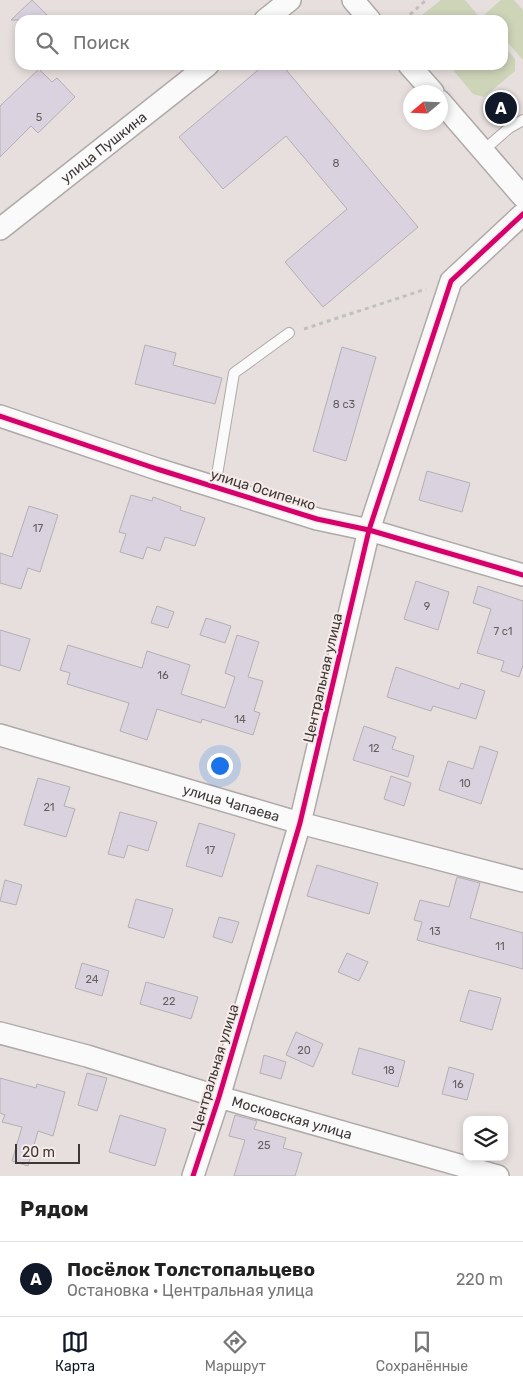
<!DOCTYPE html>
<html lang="ru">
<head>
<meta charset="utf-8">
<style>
  body { margin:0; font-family:Rubik,sans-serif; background:#f2f2f2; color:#222 }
  .controls { position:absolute; right:15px; bottom:15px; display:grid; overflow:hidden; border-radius:10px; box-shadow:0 2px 8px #0003 }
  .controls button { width:45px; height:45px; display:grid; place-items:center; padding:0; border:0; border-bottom:1px solid #e0e0e0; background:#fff; color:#222; font:25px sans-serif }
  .compass { position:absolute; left:403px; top:85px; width:45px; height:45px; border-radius:50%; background:#fff; box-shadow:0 2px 8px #0003; rotate:251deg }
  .scale { position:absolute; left:15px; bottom:12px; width:65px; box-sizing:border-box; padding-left:5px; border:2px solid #3c3836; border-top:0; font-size:14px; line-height:18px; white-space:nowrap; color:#3c3836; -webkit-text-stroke:4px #f6ebe8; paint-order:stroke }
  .you { position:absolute; left:219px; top:765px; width:18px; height:18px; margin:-12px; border:4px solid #fff; border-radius:50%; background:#1a73e8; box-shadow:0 0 0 8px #1a73e833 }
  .badge { display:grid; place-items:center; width:32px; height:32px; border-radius:50%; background:#111827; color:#fff; font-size:16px; font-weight:700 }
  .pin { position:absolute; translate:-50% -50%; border:2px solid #fff; box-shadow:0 1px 5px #0006 }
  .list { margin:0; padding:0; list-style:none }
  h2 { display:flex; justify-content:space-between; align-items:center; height:65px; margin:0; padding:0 20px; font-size:21px }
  h2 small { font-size:16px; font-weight:400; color:#767676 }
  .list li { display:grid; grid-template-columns:32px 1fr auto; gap:15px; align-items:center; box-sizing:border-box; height:75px; padding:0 20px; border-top:1px solid #e0e0e0 }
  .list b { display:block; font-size:19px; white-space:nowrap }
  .list p { margin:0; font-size:16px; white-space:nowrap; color:#767676 }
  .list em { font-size:16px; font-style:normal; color:#767676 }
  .icon { flex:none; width:28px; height:28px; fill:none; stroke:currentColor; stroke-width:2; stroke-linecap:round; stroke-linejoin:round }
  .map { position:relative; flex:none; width:523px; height:1176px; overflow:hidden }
  .search { position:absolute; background:#fff; box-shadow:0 2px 8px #0003; left:15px; right:15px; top:15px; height:55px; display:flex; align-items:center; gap:12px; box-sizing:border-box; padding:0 18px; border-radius:15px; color:#767676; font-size:19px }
  .sheet { height:140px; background:#fff }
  nav { display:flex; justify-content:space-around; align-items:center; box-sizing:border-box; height:70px; border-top:1px solid #e0e0e0; background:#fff; font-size:14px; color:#767676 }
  nav a { display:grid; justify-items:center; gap:2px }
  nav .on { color:#111827 }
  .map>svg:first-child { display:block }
  .green { fill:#cdd4b8 }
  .building { fill:#dbd2df; stroke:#b4b0b1 }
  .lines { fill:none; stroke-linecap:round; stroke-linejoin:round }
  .service-casing { stroke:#afaaa9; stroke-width:12 }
  .minor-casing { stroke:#afaaa9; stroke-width:24 }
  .path { stroke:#c2c0bf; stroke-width:3; stroke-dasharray:4 4; stroke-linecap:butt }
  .service { stroke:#fbfafa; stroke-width:10 }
  .minor { stroke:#fbfafa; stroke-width:21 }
  .cycleway-casing { stroke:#f6ebe8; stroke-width:8 }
  .cycleway { stroke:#d6006c; stroke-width:5 }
  .labels { text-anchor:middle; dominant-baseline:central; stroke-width:4; stroke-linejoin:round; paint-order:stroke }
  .number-label { font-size:11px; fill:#645f61 }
  .street-label { font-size:14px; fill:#3c3836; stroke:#f6ebe8 }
</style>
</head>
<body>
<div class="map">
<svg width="523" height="1176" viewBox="0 0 523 1176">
  <rect width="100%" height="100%" fill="#e6dfde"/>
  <!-- green -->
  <path class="green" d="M441 0H465L482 20H418V18Z
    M501 0H514L523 10V60L503 37V20H488L484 15Z
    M503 45 515 59V71L484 97 473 94 449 65H503Z"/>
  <!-- building -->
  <path class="building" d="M32 0 52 20H11Z
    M264 65H282L418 227 323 307 285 262 347 209 286 136 223 189 179 137Z
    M39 69 52 82 57 78 75 97 38 133 31 126 0 157V106Z
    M145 345 176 353 173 365 222 378 215 404 135 384Z
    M342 347 376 357 346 461 313 451Z
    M427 471 470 483 462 512 419 500Z
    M131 495 152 501 153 497 181 507 180 510 205 518 195 546 165 537 160 551 147 547 143 559 120 552 126 534 119 532Z
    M29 506 58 515 40 572 28 568 21 589 0 583V553L12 557Z
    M416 581 449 592 438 630 404 619Z
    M478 586 523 601V665L519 677 501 671 504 661 477 653 491 609 473 603Z
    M157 606 174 612 168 628 151 623Z
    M206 618 231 626 225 643 200 635Z
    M0 630 30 639 20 671 0 665Z
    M237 635 259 642 248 677 263 681 254 711 260 713 253 735 202 719 201 723 157 709 147 740 120 731 129 703 67 684 70 673 60 670 68 645 142 668 147 651 190 665 181 694 225 708 235 677 225 673Z
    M396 667 459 689 461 683 485 691 476 719 433 706 431 711 387 697Z
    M364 726 396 737 392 749 414 756 408 777 353 760Z
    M480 746 498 752 481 804 439 790 448 761 473 769Z
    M391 776 411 783 404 806 384 799Z
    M38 778 70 787 64 806 75 809 66 837 24 825Z
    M120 812 157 822 148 851 128 845 124 858 108 854Z
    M199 823 235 834 222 877 186 866Z
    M317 865 378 883 369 914 307 896Z
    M457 877 480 883 470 918 523 933V969L417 940 422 922 414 920 420 900 449 907Z
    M5 880 22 885 16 905 0 901Z
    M136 899 173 909 164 938 128 927Z
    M219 917 239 922 232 943 213 937Z
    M347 953 368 962 359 981 338 972Z
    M82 963 109 971 102 996 75 988Z
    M146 982 198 997 191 1019 140 1004Z
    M469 990 501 998 492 1030 460 1021Z
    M296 1032 323 1044 313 1067 286 1055Z
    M359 1048 405 1061 398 1087 352 1074Z
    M264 1055 286 1062 281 1079 260 1073Z
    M449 1067 474 1074 467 1100 442 1094Z
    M87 1073 107 1078 97 1111 78 1105Z
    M0 1078 36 1088 37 1084 65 1092 53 1136 38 1131 28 1166 12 1161 22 1127 2 1122 5 1115 0 1113Z
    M120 1115 166 1129 155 1166 109 1152Z
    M235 1115 257 1121 254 1129 286 1138 283 1148 302 1153 295 1176H234L245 1140 229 1136Z"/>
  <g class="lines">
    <defs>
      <path id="service" d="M484 150 509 128 523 120
        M215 487 234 373 289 333"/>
      <g id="minor">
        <path d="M353 0 370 20"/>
        <path d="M265 20 290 0"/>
        <path d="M409 65 433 92"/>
        <path d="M440 101 523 197"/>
        <path id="s1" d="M0 229 208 65"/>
        <path d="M0 416 157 469 317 519 369 530 523 575"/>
        <path id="s2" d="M0 735 300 823 523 881"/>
        <path id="s3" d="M0 1033 87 1056 219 1097 498 1176"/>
        <path d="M193 1176 219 1097 300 823 369 530 451 281 523 214"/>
      </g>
    </defs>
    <!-- service casing -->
    <use href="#service" class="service-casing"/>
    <!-- minor casing -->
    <use href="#minor" class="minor-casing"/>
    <!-- path -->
    <path class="path" d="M404 20 426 0
      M304 329 426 289"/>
    <!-- service -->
    <use href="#service" class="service"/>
    <!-- minor -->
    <use href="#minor" class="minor"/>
    <defs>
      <path id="cycleway" d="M0 416 157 469 317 519 369 530 523 575
        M193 1176 219 1097 300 823 369 530 451 281 523 214"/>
    </defs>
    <!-- cycleway casing -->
    <use href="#cycleway" class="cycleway-casing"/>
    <!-- cycleway -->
    <use href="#cycleway" class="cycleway"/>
  </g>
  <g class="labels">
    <!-- number labels -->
    <g class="number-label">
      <text x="39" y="117">5</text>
      <text x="336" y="163">8</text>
      <text x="344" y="404">8 с3</text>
      <text x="38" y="528">17</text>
      <text x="427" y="606">9</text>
      <text x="503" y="631">7 с1</text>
      <text x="163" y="675">16</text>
      <text x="240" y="719">14</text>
      <text x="374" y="748">12</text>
      <text x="465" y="783">10</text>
      <text x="49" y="807">21</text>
      <text x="210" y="850">17</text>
      <text x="435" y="931">13</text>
      <text x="500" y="946">11</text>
      <text x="92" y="979">24</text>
      <text x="169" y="1001">22</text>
      <text x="304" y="1050">20</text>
      <text x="389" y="1070">18</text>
      <text x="458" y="1084">16</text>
      <text x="264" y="1145">25</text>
    </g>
    <!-- street labels -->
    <g class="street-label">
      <text stroke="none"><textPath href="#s1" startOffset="132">улица Пушкина</textPath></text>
      <text transform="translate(263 490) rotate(17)">улица Осипенко</text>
      <text transform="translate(323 678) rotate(-77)">Центральная улица</text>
      <text stroke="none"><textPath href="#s2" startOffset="241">улица Чапаева</textPath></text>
      <text transform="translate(215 1068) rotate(-73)">Центральная улица</text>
      <text stroke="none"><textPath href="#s3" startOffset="304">Московская улица</textPath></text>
    </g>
  </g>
</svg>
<div class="controls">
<button><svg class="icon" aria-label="layers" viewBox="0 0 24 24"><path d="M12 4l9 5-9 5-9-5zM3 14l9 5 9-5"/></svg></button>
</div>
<svg class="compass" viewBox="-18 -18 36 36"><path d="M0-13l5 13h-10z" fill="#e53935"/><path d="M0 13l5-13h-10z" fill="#767676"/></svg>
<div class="scale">20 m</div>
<div class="you"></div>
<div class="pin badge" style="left:501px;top:108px">A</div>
<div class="search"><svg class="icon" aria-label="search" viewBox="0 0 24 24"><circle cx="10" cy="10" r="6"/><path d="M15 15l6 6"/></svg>Поиск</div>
</div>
<section class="sheet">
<h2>Рядом<small></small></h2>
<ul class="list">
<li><span class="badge">A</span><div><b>Посёлок Толстопальцево</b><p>Остановка · Центральная улица</p></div><em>220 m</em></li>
</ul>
</section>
<nav>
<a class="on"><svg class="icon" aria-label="map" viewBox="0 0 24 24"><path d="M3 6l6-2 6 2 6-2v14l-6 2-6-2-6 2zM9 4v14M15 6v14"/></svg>Карта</a>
<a><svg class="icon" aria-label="directions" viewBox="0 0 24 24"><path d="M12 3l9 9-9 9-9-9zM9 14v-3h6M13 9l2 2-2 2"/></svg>Маршрут</a>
<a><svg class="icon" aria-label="saved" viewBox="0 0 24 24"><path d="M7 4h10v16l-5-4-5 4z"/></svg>Сохранённые</a>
</nav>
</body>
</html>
